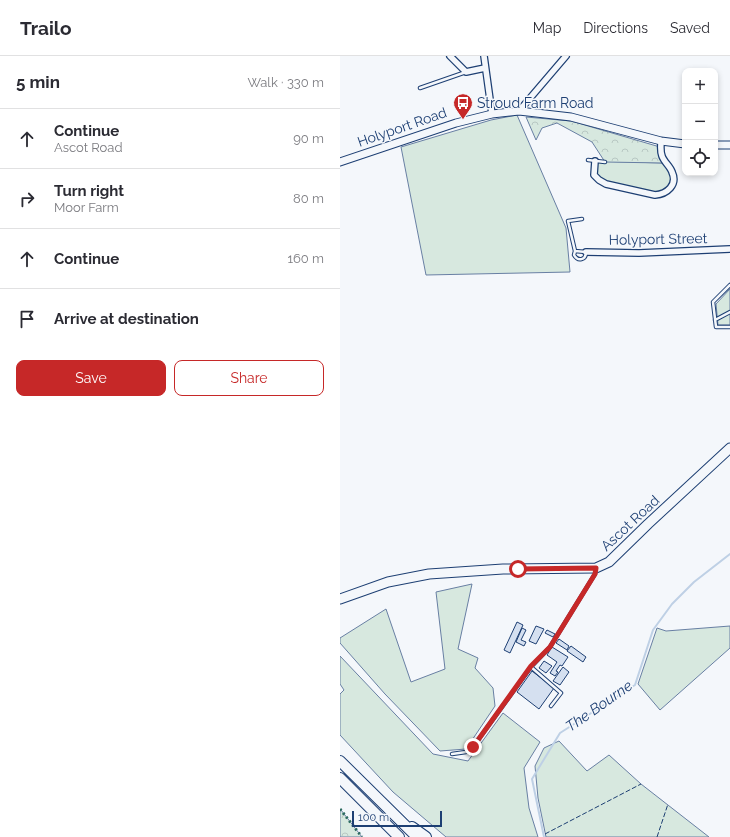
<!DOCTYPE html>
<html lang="en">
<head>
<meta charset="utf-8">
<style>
  body { margin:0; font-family:Raleway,sans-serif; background:#f2f2f3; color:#2b2b33 }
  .controls { position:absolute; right:12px; top:12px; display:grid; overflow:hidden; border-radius:8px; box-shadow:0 2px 6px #0003 }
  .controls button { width:36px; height:36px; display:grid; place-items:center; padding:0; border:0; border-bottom:1px solid #e1e1e2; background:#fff; color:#2b2b33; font:20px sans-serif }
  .scale { position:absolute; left:12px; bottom:10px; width:90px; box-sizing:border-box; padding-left:4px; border:2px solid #1d3f73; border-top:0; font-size:11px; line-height:14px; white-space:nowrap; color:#1d3f73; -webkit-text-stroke:3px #f4f7fb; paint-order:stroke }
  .stop { position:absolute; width:12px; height:12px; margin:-9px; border:3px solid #c62828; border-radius:50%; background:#fff }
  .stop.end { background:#c62828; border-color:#fff; box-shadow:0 1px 4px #0008 }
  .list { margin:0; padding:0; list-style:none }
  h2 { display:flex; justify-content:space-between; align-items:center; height:52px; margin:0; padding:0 16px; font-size:17px }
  h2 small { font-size:13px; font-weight:400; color:#7c7c81 }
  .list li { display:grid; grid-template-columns:26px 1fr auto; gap:12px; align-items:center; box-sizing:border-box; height:60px; padding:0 16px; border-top:1px solid #e1e1e2 }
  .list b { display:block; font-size:15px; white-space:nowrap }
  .list p { margin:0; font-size:13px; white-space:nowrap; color:#7c7c81 }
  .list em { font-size:13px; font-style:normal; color:#7c7c81 }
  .actions { display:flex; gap:8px; padding:12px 16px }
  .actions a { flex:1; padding:9px 0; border:1px solid #c62828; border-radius:8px; text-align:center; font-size:14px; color:#c62828 }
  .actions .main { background:#c62828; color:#fff }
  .icon { flex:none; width:22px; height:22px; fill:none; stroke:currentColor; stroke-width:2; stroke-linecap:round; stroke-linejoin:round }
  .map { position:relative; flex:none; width:390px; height:781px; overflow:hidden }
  header { display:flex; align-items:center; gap:24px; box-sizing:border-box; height:56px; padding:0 20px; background:#fff; border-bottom:1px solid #e1e1e2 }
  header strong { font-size:19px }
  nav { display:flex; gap:22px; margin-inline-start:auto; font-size:14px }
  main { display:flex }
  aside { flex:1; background:#fff }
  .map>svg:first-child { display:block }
  .grass { fill:#d7e8df; stroke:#687fa3 }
  .forest { fill:url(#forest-crowns); stroke:#687fa3 }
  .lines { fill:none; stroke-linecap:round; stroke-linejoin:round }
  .stream { stroke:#bed0e5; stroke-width:2 }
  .building { fill:#d5e0f0; stroke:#1d3f73 }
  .service-casing { stroke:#1d3f73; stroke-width:4.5 }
  .minor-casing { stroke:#1d3f73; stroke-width:8 }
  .tertiary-casing { stroke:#1d3f73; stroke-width:9 }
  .primary-casing { stroke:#1d3f73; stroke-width:11 }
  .motorway-casing { stroke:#1d3f73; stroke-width:12 }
  .service { stroke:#f4f7fb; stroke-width:2.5 }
  .minor { stroke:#f4f7fb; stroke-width:5.5 }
  .tertiary { stroke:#f4f7fb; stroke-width:7 }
  .primary { stroke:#f4f7fb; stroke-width:9 }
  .motorway { stroke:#f4f7fb; stroke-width:10 }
  .hedge { stroke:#2c6c60; stroke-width:3; stroke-dasharray:2 3; stroke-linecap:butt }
  .fence { stroke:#1d3f73; stroke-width:1; stroke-dasharray:5 2; stroke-linecap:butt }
  .route { stroke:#c62828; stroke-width:5 }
  .labels { text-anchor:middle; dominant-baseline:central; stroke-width:3; stroke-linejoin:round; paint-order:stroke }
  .poi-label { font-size:14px; fill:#1d3f73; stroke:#f4f7fb; text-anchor:start }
  .street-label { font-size:14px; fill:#1d3f73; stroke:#f4f7fb }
  .water-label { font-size:15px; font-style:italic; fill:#1d3f73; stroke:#f4f7fb }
</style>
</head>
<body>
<header>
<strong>Trailo</strong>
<nav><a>Map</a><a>Directions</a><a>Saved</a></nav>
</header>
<main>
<aside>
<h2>5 min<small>Walk · 330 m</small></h2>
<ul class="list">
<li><svg class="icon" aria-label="ahead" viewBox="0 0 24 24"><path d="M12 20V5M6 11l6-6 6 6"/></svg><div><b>Continue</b><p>Ascot Road</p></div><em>90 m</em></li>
<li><svg class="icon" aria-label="right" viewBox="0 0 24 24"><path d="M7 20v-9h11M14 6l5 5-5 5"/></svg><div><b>Turn right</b><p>Moor Farm</p></div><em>80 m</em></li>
<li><svg class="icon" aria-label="ahead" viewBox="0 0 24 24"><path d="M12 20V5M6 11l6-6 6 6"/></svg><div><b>Continue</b></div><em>160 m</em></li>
<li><svg class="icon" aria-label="arrive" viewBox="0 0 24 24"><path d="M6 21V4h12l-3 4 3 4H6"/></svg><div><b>Arrive at destination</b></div></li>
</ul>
<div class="actions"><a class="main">Save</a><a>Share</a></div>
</aside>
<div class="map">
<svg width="390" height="781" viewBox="0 0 390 781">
  <defs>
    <pattern id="forest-crowns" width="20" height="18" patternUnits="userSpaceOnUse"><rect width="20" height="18" fill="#d7e8df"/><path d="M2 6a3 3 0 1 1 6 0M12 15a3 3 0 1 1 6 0" fill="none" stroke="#b8c8c3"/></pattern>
  </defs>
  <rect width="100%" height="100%" fill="#f4f7fb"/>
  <!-- grass -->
  <path class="grass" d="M177 59 226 172 230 216 86 219 61 91 151 64Z
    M255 105 323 107 326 108 334 122 322 139 266 128 254 119Z
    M390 233V269H378L376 248Z
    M132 528 118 593 138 602 135 612 153 632 155 650 126 693 100 695 45 638 0 587V582L46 553 71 626 105 613 96 536Z
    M390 570V592L320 654 298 628 317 572 326 575Z
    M0 600 93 698 128 705 163 657 200 686 184 712 189 752 198 781H106L53 736 0 679V638L4 634 0 628Z
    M219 685 247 715 269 699 301 728 369 781H206L198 742 195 710 204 692Z"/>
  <!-- forest -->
  <path class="forest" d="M186 61 231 65 320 91 323 107 265 106 252 86 217 67 202 72 196 84Z
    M0 754H1L22 781H0Z"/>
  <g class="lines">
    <!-- stream -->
    <path class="stream" d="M204 781 192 723 220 677 295 629 313 574 332 548 354 526 390 498"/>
  </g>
  <!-- building -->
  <path class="building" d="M177 566 183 569 170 597 164 594Z
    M196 570 204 573 196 588 189 585Z
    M182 572 186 574 181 584 186 586 184 590 176 586Z
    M207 574 215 578 213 581 205 577Z
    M219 583 229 590 227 594 216 587Z
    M231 590 246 601 243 606 227 595Z
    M212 591 228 601 222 610 220 609 216 615 218 616 215 620 210 617 217 606 207 599Z
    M204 605 212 610 206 617 199 612Z
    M223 611 229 616 220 629 213 625Z
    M192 615 214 632 199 653 177 636Z"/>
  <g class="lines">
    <defs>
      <path id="service" d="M80 32 126 16
        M248 104 265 106
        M235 195 246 196C246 204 238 206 234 199L235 195 228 165 242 163
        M390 229 373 246 376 271H390
        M375 264 390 256
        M191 611 221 637 211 650
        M112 698 126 696 133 691 191 611 210 591 255 518V514"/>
      <path id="minor" d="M110 0 126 16 145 12
        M144 0 152 58
        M179 55 226 0
        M255 105 254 119 259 124 266 128 315 139C327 138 338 129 332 116 330 110 324 106 322 100 320 95 321 90 321 85
        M246 196 299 197 390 193"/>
      <path id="tertiary" d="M375 89H390
        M0 106 116 67 152 58 179 55 231 61 321 85 345 88"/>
      <path id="primary" d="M0 543 48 526 89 518 163 513 256 512 269 506 308 468 390 392"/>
      <path id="motorway" d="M0 705 77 781
        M0 722 59 781
        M72 771 86 781"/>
    </defs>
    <!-- service casing -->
    <use href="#service" class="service-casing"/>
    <!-- minor casing -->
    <use href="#minor" class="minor-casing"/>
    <!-- tertiary casing -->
    <use href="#tertiary" class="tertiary-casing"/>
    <!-- primary casing -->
    <use href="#primary" class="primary-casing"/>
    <!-- motorway casing -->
    <use href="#motorway" class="motorway-casing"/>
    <!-- service -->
    <use href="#service" class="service"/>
    <!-- minor -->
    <use href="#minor" class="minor"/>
    <!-- tertiary -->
    <use href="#tertiary" class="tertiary"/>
    <!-- primary -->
    <use href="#primary" class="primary"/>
    <!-- motorway -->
    <use href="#motorway" class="motorway"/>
    <!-- hedge -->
    <path class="hedge" d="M0 753 22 781"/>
    <!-- fence -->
    <path class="fence" d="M205 778 301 728
      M317 781 328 748"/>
  </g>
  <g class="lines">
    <!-- route -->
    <path class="route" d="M133 691 191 610 210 591 255 518 256 512 178 513"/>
  </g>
  <!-- icons -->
  <defs>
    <symbol id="bus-pin" viewBox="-11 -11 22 30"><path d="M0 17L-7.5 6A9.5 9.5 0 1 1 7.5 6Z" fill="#c62828" stroke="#f4f7fb"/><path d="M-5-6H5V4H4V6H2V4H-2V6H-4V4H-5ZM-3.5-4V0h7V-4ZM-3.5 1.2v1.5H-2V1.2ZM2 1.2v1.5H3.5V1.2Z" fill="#fff"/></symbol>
  </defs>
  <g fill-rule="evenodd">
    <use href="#bus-pin" x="112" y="36" width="22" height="30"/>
  </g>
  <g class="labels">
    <!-- poi labels -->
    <g class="poi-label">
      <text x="137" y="47">Stroud Farm Road</text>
    </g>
    <!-- street labels -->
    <g class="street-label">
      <text transform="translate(62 71) rotate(-19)">Holyport Road</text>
      <text transform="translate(318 183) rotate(-1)">Holyport Street</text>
      <text transform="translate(290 467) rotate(-43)">Ascot Road</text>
    </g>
    <!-- water labels -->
    <g class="water-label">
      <text transform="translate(259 650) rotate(-35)">The Bourne</text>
    </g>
  </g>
</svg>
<div class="controls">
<button>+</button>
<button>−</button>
<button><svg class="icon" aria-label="locate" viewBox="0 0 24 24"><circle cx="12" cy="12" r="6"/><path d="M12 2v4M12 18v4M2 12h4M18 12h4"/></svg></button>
</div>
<div class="scale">100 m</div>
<div class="stop" style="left:178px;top:513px"></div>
<div class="stop end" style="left:133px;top:691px"></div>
</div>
</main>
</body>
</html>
